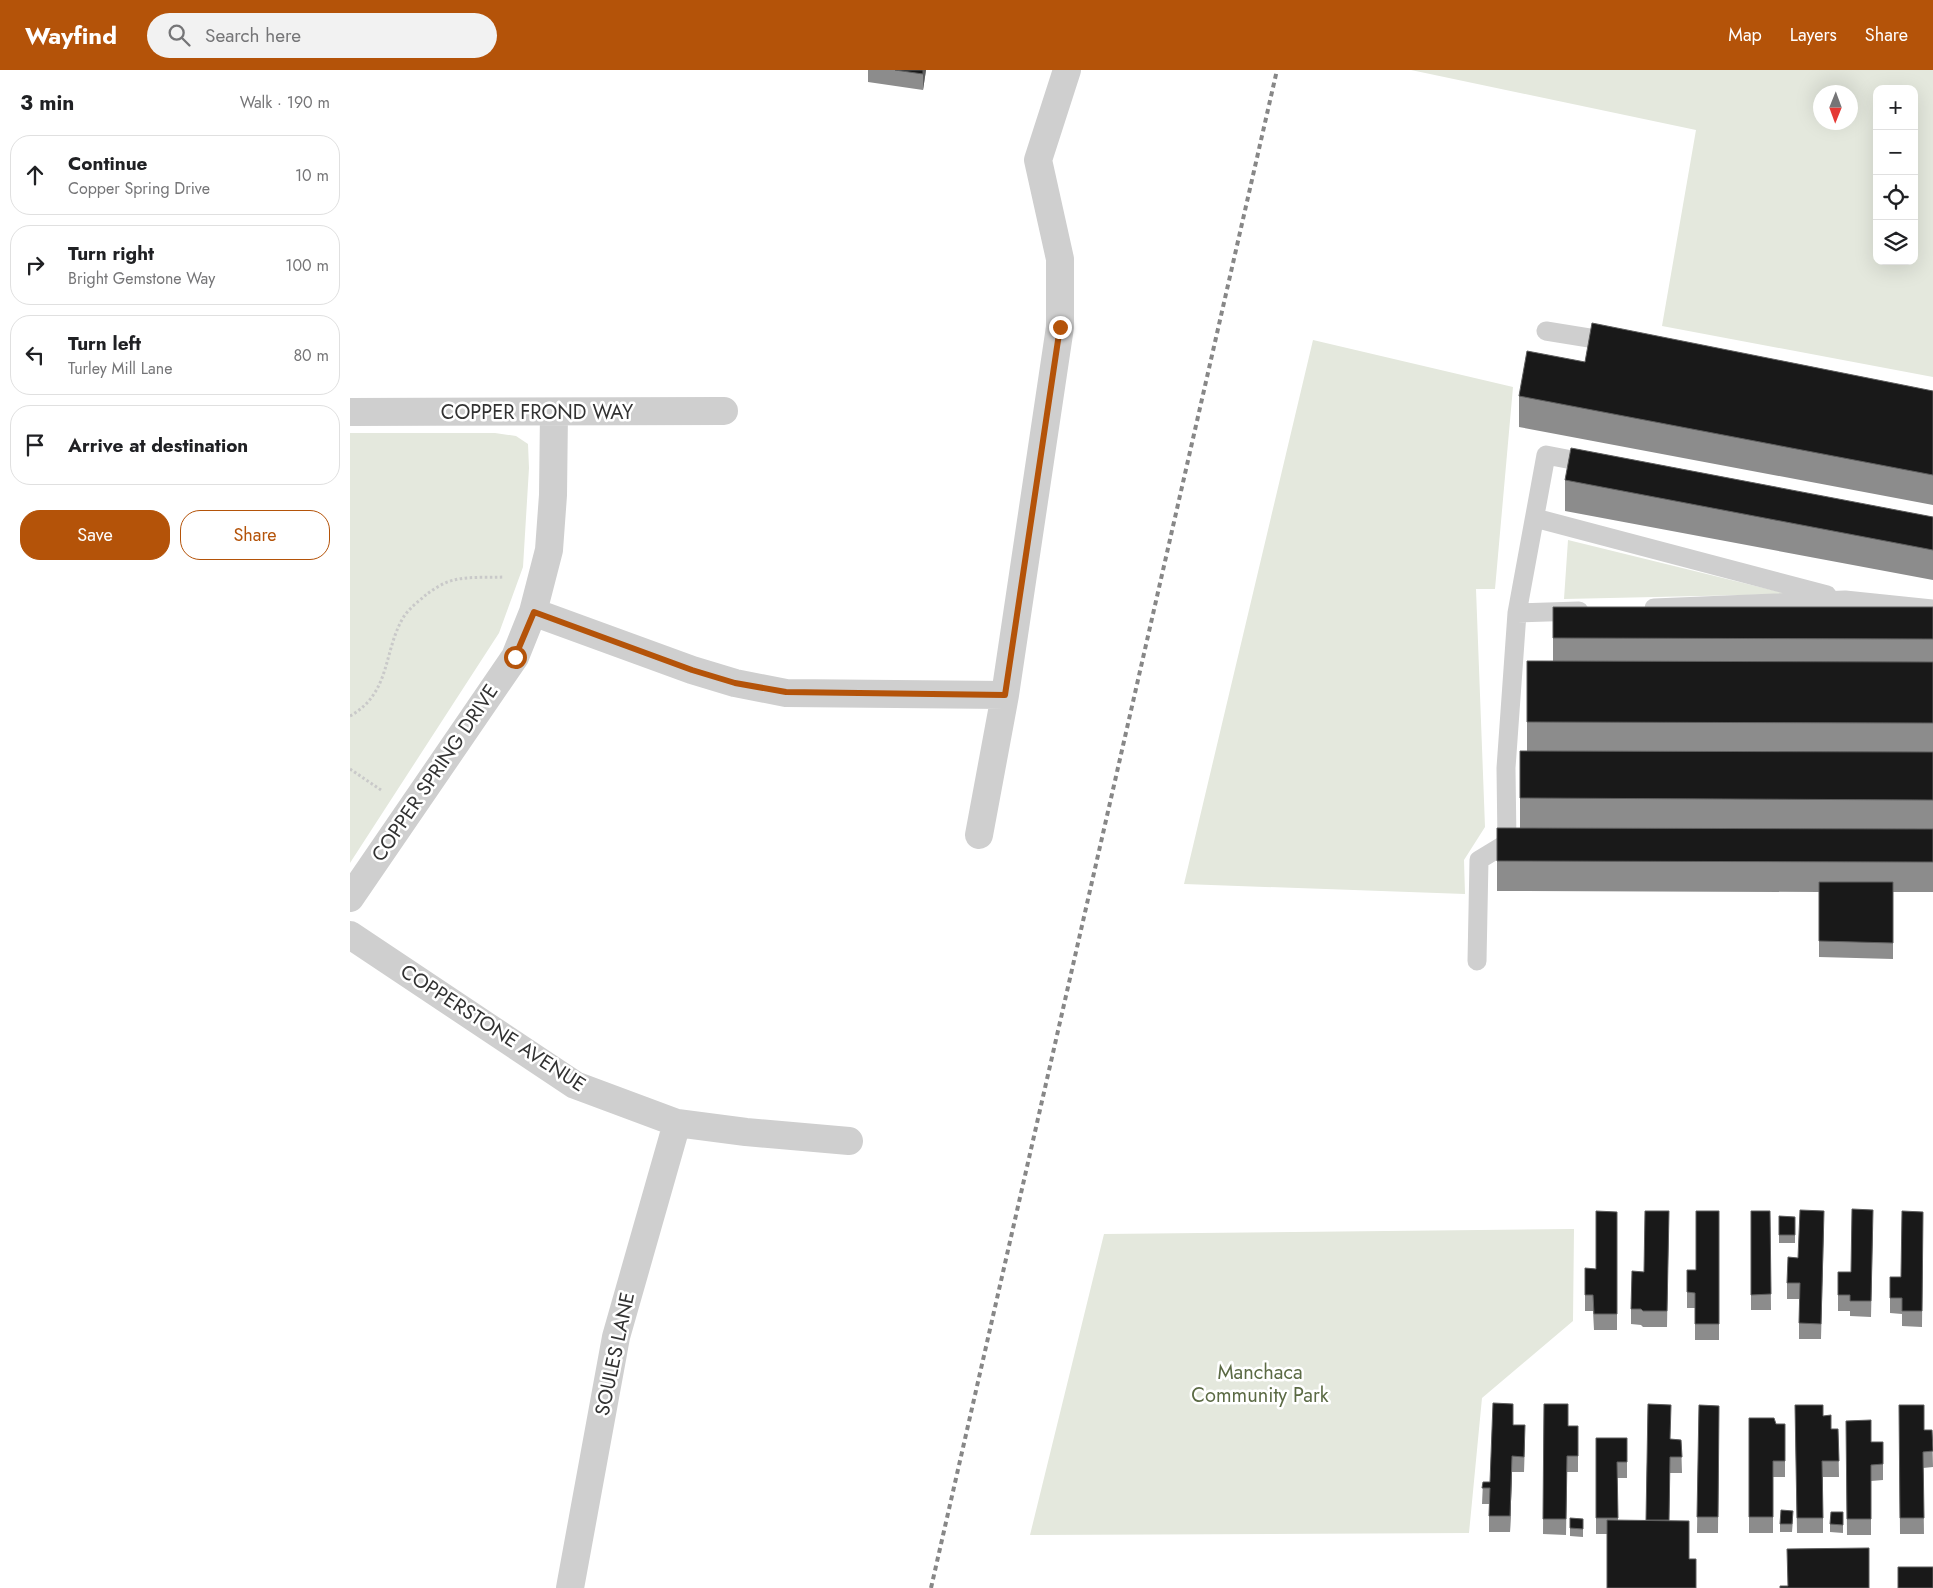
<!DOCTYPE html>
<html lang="en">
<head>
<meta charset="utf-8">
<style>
  body { margin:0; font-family:Jost,sans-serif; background:#f2f2f2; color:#202124 }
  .controls { position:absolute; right:15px; top:15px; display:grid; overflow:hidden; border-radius:10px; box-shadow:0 5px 20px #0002 }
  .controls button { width:45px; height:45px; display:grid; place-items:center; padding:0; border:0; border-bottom:1px solid #e0e0e0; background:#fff; color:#202124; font:25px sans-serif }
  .compass { position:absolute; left:1463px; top:15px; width:45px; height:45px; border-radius:50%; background:#fff; box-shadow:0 5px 20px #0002; rotate:181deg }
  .stop { position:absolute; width:15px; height:15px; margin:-11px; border:4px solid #b45309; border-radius:50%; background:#fff }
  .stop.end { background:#b45309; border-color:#fff; box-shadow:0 1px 5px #0008 }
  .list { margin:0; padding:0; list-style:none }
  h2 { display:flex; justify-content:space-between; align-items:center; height:65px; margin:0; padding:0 20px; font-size:21px }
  h2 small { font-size:16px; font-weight:400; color:#757577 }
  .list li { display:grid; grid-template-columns:32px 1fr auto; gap:15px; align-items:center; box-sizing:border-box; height:80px; margin:0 10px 10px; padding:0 10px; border:1px solid #e0e0e0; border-radius:20px }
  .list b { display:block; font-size:19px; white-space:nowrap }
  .list p { margin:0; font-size:16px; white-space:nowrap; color:#757577 }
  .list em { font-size:16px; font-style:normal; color:#757577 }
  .actions { display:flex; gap:10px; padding:15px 20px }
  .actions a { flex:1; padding:11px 0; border:1px solid #b45309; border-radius:20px; text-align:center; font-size:18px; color:#b45309 }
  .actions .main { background:#b45309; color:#fff }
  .icon { flex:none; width:28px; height:28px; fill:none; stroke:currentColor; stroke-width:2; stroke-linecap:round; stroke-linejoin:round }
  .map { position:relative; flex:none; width:1583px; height:1518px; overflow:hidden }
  header { display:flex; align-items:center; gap:30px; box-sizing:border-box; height:70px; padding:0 25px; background:#b45309; color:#fff }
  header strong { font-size:24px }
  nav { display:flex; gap:28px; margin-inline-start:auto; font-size:18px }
  .search { width:350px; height:45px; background:#f2f2f2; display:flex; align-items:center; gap:12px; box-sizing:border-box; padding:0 18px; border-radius:28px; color:#757577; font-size:19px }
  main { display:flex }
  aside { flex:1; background:#fff }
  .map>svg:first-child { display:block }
  .green { fill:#e4e8dd; fill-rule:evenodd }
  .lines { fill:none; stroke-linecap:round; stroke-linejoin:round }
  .path { stroke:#c9c9c9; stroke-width:3; stroke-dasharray:2.5 2.5; stroke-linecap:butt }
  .lane { stroke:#cfcfcf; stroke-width:19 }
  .street { stroke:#cfcfcf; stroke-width:28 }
  .rail { stroke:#878787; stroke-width:4; stroke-dasharray:5 4; stroke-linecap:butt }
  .wall { fill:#8c8c8c }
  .shaded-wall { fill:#5e5e5e }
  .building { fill:#191919; stroke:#5e5e5e }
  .route { stroke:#b45309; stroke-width:6 }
  .labels { text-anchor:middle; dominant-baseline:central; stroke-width:5; stroke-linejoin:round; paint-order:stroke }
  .street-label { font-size:20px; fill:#323232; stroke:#fff }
  .park-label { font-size:20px; fill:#5b6a44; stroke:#fff }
</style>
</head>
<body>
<header>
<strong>Wayfind</strong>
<div class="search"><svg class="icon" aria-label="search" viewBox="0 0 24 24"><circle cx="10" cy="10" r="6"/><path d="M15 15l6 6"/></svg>Search here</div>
<nav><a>Map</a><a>Layers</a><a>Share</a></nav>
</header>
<main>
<aside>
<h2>3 min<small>Walk · 190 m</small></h2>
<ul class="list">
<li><svg class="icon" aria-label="ahead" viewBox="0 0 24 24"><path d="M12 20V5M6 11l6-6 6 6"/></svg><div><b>Continue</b><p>Copper Spring Drive</p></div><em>10 m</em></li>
<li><svg class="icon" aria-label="right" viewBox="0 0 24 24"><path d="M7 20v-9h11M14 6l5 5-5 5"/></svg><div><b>Turn right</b><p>Bright Gemstone Way</p></div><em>100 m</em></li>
<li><svg class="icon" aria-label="left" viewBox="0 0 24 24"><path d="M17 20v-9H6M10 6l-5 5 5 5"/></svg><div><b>Turn left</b><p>Turley Mill Lane</p></div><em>80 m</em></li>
<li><svg class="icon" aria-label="arrive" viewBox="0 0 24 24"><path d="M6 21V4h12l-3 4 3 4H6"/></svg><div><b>Arrive at destination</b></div></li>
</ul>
<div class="actions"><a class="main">Save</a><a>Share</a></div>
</aside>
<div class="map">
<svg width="1583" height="1518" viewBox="0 0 1583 1518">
  <rect width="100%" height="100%" fill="#fff"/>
  <!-- green -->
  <path class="green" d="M1061 0H1583V307L1312 256 1346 60ZM1527 19H1564V191H1527ZM1500 22V52H1470V22Z
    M963 270 1163 317 1145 519H1126L1135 757 1114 790 1115 824 834 814Z
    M0 363H145L166 366 178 374 179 398 173 497 149 563 0 793Z
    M1218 470 1438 524 1214 529Z
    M1224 1159 1223 1251 1132 1328 1119 1463 680 1465 754 1164Z"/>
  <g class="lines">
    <!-- path -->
    <path class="path" d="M0 646C41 623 33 582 53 548 59 538 69 531 77 524 85 518 95 512 104 510 120 506 138 508 154 507
      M0 699 31 720"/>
    <!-- lane -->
    <path class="lane" d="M1196 261 1264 272
      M1185 448 1477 525
      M1304 538 1495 530 1583 539
      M1167 543 1229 541
      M1167 773H1157L1156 698 1167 543 1196 385 1243 394
      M1127 891 1129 790 1157 773"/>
    <!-- street -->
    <path class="street" d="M0 342 374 341
      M183 542 342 600 385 613 436 623 655 625
      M629 765 655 625 710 257V189L688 90 717 0
      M0 828 165 587 183 542 199 480 203 425 204 342
      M0 865 225 1015 327 1053 396 1062 499 1071
      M220 1518 266 1267 327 1053"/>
    <!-- rail -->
    <path class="rail" d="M581 1518 927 0"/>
  </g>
  <!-- wall -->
  <path class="wall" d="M518 0H576L573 20 518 12Z
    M1235 292 1583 321V435L1169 357V326Z
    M1215 410 1583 447V510L1215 441Z
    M1203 537H1583V822H1543V889L1469 887V822L1147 821V758H1170V681H1177V591H1203Z
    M1319 1141 1317 1257H1293L1291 1255 1281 1254V1239L1294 1202Z
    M1369 1141V1270H1345V1238H1337V1200H1346Z
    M1401 1141H1420L1421 1240H1401Z
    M1267 1142V1260H1244L1243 1241H1235V1198L1246 1199Z
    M1573 1142 1572 1257 1552 1256V1244L1540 1243V1207H1551Z
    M1429 1146 1445 1147V1173H1429Z
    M1523 1156 1521 1247 1500 1246V1241H1488V1202H1501Z
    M1474 1157 1471 1269H1449V1229H1437V1213L1448 1188Z
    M1194 1334 1218 1356H1228V1402H1217L1216 1465 1193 1464Z
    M1298 1334 1320 1369 1331 1370 1332 1403H1320L1319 1451 1339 1489 1346 1518 1257 1464H1246V1368H1277V1408H1267L1268 1451H1296Z
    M1349 1335 1369 1336 1368 1463H1347Z
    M1445 1335 1473 1346 1481 1359H1488L1489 1407H1473V1463H1447Z
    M1549 1335 1574 1360H1582L1583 1397 1573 1398 1574 1464H1550Z
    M1399 1348 1426 1354H1435V1407H1423V1463H1399Z
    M1496 1351 1521 1372H1533V1410L1521 1411V1465H1497Z
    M1163 1355 1175 1371 1174 1402H1162L1160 1462H1139V1434H1132L1133 1412H1140Z
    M1493 1442V1463L1480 1462V1454Z
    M1220 1448 1233 1449V1467L1220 1466Z
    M1443 1449 1442 1462H1430V1454Z"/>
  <!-- shaded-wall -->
  <path class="shaded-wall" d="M573 0H576L573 20Z
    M1162 1386V1402L1160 1462V1446Z"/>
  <!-- building -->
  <path class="building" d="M545 0H573V4Z
    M1242 253 1583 321V405L1169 326 1177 281 1235 292Z
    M1221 378 1583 447V480L1215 410Z
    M1203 537H1583V569L1203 568Z
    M1177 591 1583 592V653L1177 652Z
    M1170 681 1583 682V730L1170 728Z
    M1147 758 1583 759V792L1147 791Z
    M1469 812H1543V873L1469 871Z
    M1502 1139 1523 1140 1521 1231H1500V1225H1488V1202H1501Z
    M1450 1140 1474 1141 1471 1254 1449 1253 1450 1213H1437L1438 1187 1448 1188Z
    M1246 1141 1267 1142V1244H1244L1243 1225H1235V1198L1246 1199Z
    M1295 1141H1319L1317 1241H1293L1291 1239H1281L1282 1201 1294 1202Z
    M1346 1141H1369V1254H1345V1223L1337 1222V1200H1346Z
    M1401 1141H1420L1421 1224 1401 1225Z
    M1552 1141 1573 1142 1572 1241H1552V1228H1540V1207H1551Z
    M1429 1146 1445 1147V1165H1429Z
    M1143 1333 1163 1334V1355H1175L1174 1387 1162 1386 1160 1446H1139L1140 1418H1132L1133 1412H1140Z
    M1194 1334H1218V1356H1228V1386H1217L1216 1449H1193Z
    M1298 1334 1321 1335 1320 1369 1331 1370 1332 1387H1320L1319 1450H1296Z
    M1349 1335 1369 1336 1368 1447H1347Z
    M1445 1335H1473V1346L1481 1345V1359H1488L1489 1391H1472L1473 1448H1447Z
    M1549 1335H1574V1360H1582L1583 1381 1573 1382 1574 1448H1550Z
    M1399 1348H1424L1426 1354H1435V1391H1423V1447H1399Z
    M1521 1350V1372H1533V1394L1521 1395V1449H1497L1496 1351Z
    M1246 1368H1277V1392H1267L1268 1448H1246Z
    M1431 1440 1443 1441 1442 1454H1430Z
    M1481 1442H1493V1455L1480 1454Z
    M1220 1448 1233 1449V1459L1220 1458Z
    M1257 1450 1339 1451V1489H1346V1518H1257Z
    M1519 1478V1518H1430V1516H1438L1437 1479Z
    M1548 1497H1583V1518H1548Z"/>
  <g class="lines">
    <!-- route -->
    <path class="route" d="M165 587 184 542 342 600 385 613 436 622 655 625 710 257"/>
  </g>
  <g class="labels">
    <!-- street labels -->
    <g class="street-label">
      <text x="187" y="342">COPPER FROND WAY</text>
      <text transform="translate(85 703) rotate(-56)">COPPER SPRING DRIVE</text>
      <text transform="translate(143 958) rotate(33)">COPPERSTONE AVENUE</text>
      <text transform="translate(265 1284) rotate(-78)">SOULES LANE</text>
    </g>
    <!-- park labels -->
    <g class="park-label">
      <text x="910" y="1302">Manchaca<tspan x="910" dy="23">Community Park</tspan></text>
    </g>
  </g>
</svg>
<div class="controls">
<button>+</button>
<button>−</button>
<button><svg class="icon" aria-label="locate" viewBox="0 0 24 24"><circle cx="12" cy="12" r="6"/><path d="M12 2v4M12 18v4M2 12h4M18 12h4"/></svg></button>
<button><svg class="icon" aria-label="layers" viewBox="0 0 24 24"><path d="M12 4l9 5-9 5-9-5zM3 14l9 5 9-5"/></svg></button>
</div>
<svg class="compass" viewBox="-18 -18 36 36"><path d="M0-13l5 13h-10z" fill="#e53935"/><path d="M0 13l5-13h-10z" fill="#757577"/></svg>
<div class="stop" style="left:165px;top:587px"></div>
<div class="stop end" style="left:710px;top:257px"></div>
</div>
</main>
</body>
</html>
